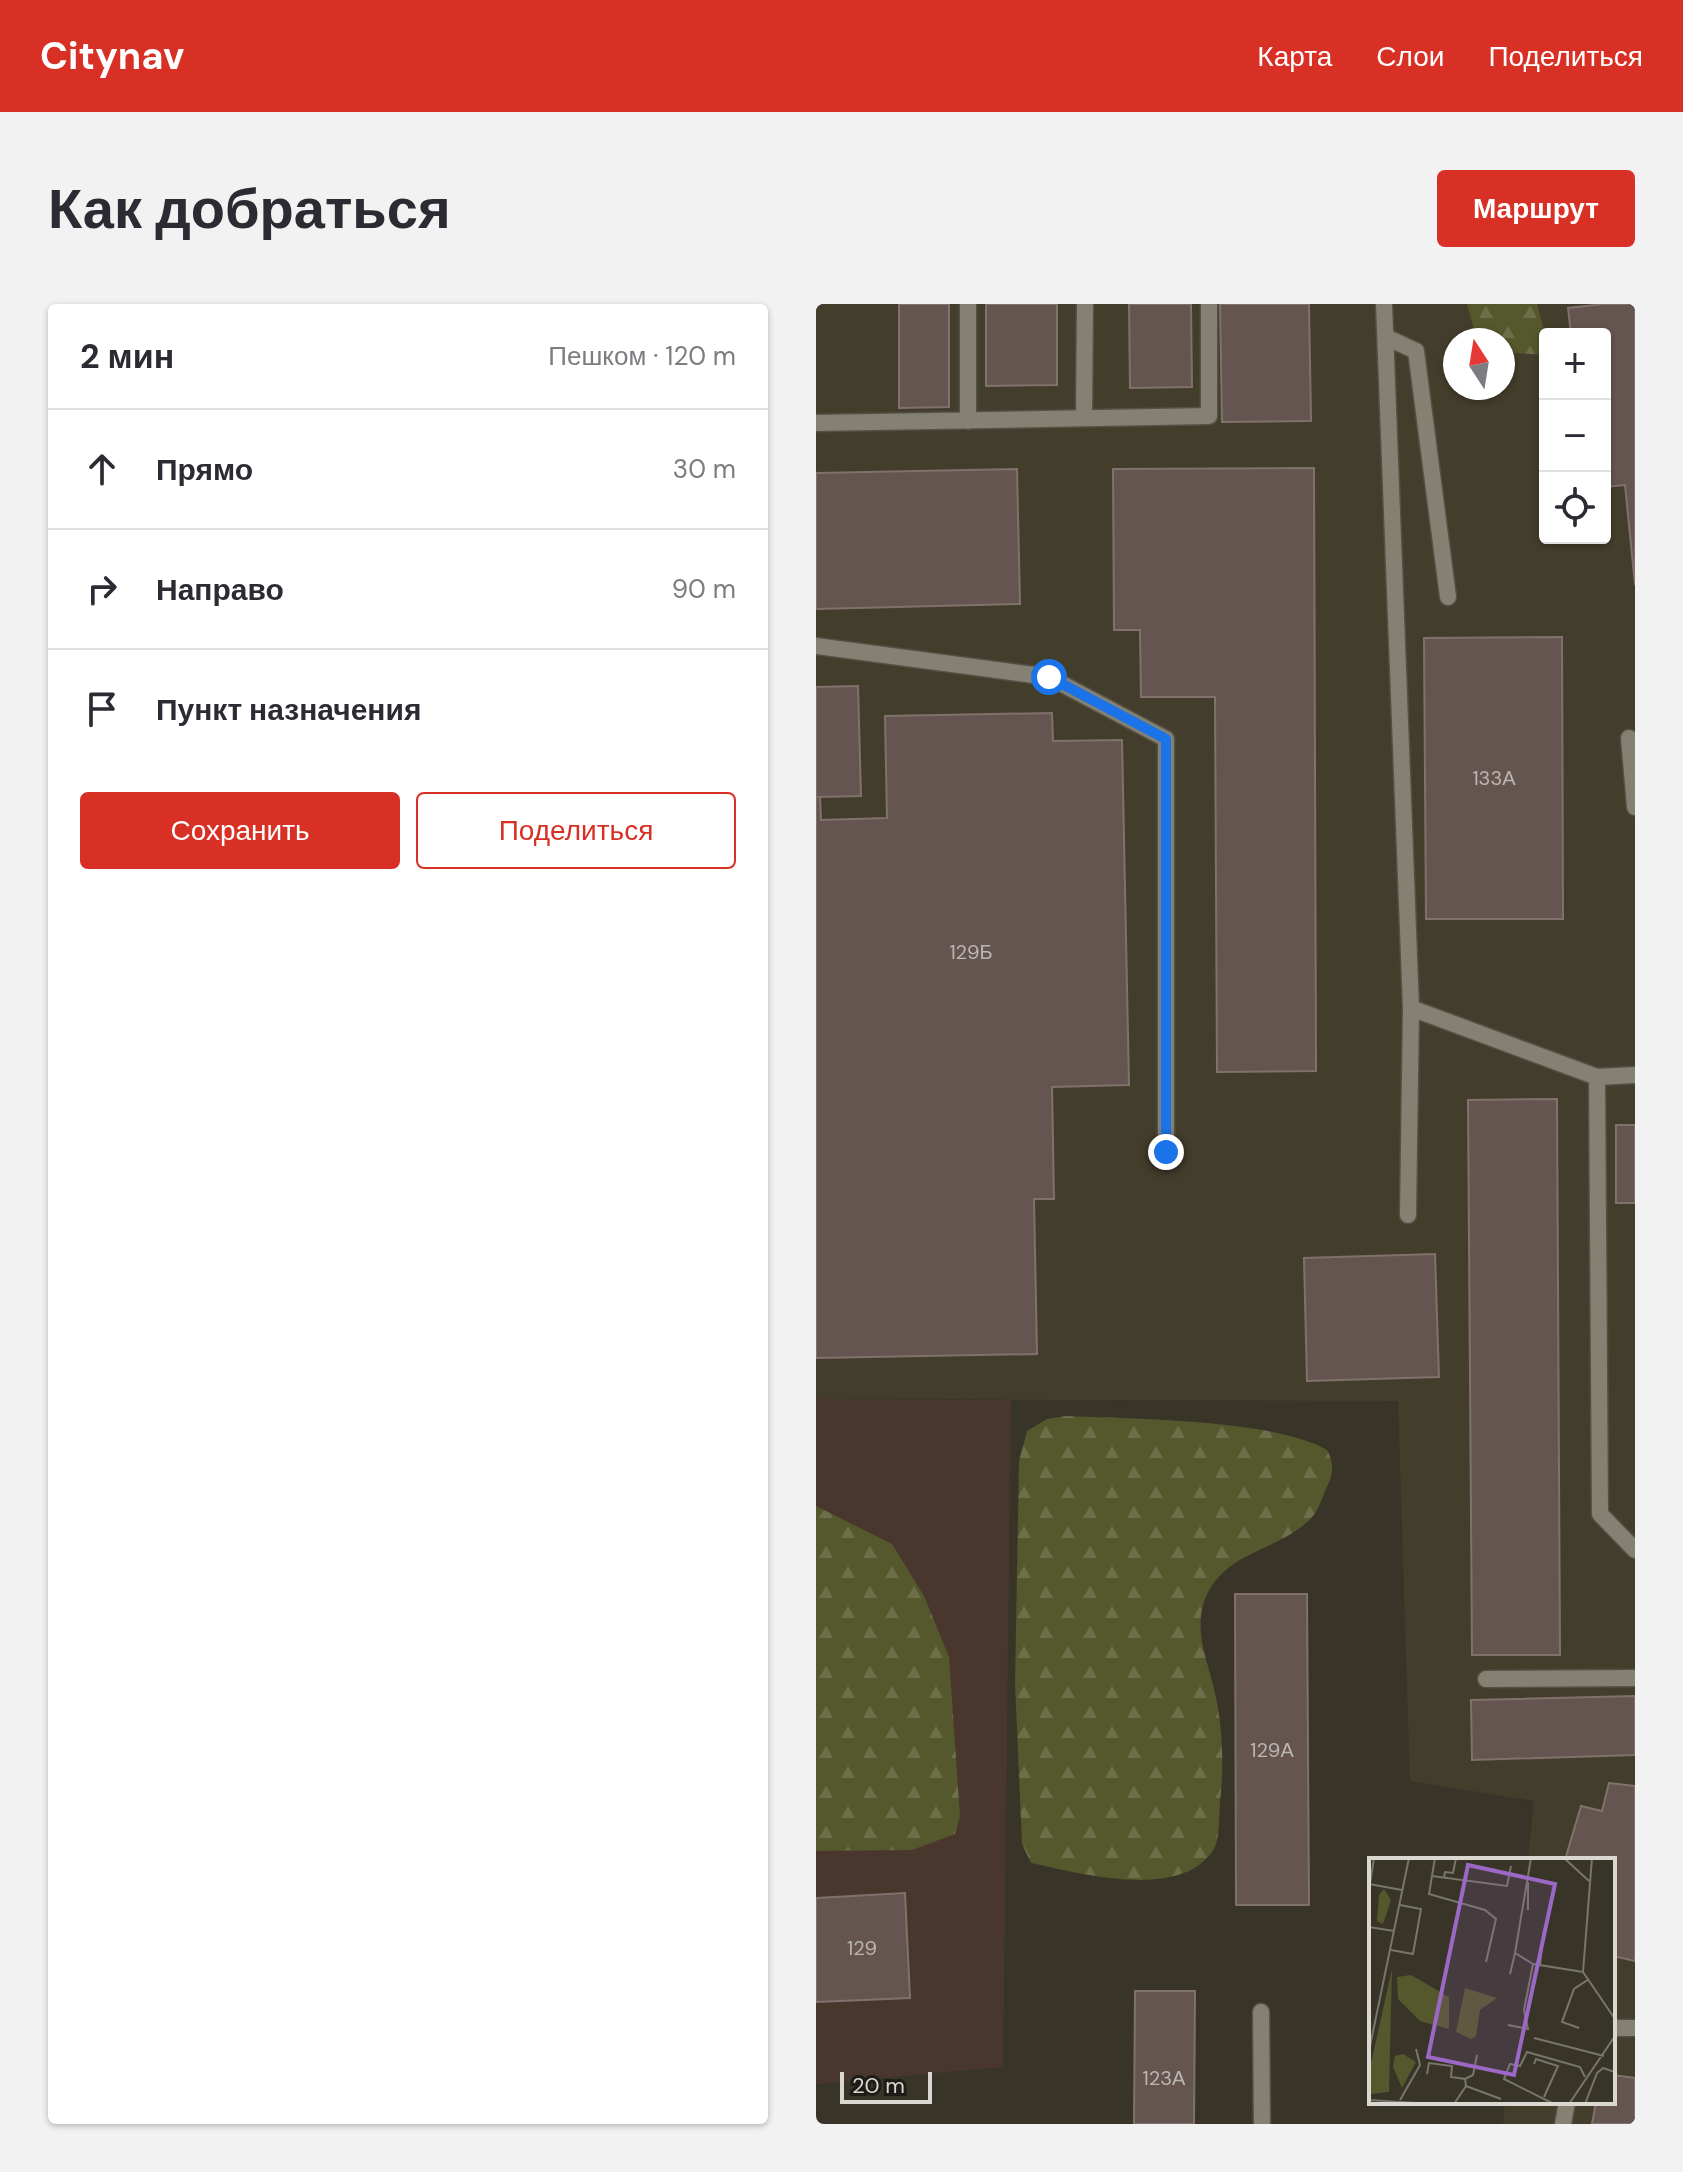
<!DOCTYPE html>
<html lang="ru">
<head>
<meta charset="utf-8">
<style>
  body { margin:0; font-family:"DM Sans",sans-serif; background:#f2f2f3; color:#2b2b33 }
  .controls { position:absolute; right:24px; top:24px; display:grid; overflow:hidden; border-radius:8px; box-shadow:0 2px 6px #0004 }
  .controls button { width:72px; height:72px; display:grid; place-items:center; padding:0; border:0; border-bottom:2px solid #e1e1e2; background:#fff; color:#2b2b33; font:40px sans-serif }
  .compass { position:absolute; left:627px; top:24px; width:72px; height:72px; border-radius:50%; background:#fff; box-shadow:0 2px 6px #0004; rotate:348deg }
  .scale { position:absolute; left:24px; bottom:20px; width:92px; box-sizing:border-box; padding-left:8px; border:4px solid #d9d7cf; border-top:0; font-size:22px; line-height:28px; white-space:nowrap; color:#d9d7cf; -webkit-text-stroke:6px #1d1c16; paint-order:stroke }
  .stop { position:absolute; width:24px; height:24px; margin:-18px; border:6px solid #1a73e8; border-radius:50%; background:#fff }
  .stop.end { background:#1a73e8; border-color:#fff; box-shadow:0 2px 8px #0008 }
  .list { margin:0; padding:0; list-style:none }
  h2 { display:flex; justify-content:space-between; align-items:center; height:104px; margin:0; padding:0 32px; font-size:34px }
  h2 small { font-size:26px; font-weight:400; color:#7c7c81 }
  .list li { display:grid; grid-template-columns:52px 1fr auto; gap:24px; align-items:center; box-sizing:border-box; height:120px; padding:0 32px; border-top:2px solid #e1e1e2 }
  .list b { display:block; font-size:30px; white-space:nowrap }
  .list em { font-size:26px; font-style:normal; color:#7c7c81 }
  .actions { display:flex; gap:16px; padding:24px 32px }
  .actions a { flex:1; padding:18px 0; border:2px solid #d93025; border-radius:8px; text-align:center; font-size:28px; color:#d93025 }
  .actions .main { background:#d93025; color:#fff }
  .icon { flex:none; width:44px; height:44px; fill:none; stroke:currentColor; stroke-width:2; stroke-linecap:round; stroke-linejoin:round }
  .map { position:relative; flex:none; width:819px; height:1820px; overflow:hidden; border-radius:8px }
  header { display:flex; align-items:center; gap:48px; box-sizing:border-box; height:112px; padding:0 40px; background:#d93025; color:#fff }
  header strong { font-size:38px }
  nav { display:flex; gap:44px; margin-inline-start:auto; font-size:28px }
  .intro { display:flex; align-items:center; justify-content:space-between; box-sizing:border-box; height:192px; padding:0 48px }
  h1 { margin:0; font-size:56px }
  .button { padding:20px 36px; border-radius:8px; background:#d93025; color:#fff; font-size:28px; font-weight:700 }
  main { display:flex; gap:48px; padding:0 48px }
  aside { flex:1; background:#fff; border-radius:8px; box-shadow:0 2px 6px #0004 }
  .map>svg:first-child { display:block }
  .built { fill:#433d2b; fill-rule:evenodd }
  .education { fill:#49372d }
  .forest { fill:url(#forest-firs) }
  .building { fill:#645551; stroke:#81716d; stroke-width:2 }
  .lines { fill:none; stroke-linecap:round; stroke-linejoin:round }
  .lane-casing { stroke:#535045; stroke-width:19 }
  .lane { stroke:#848072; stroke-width:16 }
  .route { stroke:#1a73e8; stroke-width:10 }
  .labels { text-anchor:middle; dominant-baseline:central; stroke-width:6; stroke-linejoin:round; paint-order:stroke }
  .number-label { font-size:20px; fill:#bcb6b0 }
  .inset-road { fill:none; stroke:#78756b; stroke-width:2 }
  .view { fill:#9c68c5; fill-opacity:0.15; stroke:#9c68c5; stroke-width:4 }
  .inset-edge { fill:none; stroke:#d9d7cf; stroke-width:4 }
</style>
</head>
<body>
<header>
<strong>Citynav</strong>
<nav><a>Карта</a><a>Слои</a><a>Поделиться</a></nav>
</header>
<div class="intro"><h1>Как добраться</h1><a class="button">Маршрут</a></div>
<main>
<aside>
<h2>2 мин<small>Пешком · 120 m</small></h2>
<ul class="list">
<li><svg class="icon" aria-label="ahead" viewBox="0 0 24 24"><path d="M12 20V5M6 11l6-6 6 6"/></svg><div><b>Прямо</b></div><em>30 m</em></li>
<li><svg class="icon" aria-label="right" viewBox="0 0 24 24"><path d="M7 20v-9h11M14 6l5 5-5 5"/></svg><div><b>Направо</b></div><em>90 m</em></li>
<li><svg class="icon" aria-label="arrive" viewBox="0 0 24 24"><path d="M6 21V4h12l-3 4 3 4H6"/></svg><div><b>Пункт назначения</b></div></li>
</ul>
<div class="actions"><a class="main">Сохранить</a><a>Поделиться</a></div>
</aside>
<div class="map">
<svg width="819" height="1820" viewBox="0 0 819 1820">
  <defs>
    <pattern id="forest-firs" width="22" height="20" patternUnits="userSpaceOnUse" patternTransform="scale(2)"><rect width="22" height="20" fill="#55572c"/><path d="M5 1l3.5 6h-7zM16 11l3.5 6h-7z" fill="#6d6e4a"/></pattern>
  </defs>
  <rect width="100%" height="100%" fill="#383428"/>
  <!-- built -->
  <path class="built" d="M0 0H819V1820H687L689 1798H797V1556H712L718 1497 594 1477 582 1097 0 1095ZM729 30H789V234H729ZM639 36H687V84H639Z"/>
  <!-- education -->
  <path class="education" d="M0 1095 195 1096 187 1763 0 1780Z"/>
  <!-- forest -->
  <path class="forest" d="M651 0H721L729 30V51L687 48V36H661Z
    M250 1112C315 1115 458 1115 511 1146 519 1161 517 1170 510 1185 506 1194 503 1205 497 1212 465 1248 409 1245 389 1295 377 1327 392 1357 399 1389 407 1425 408 1462 404 1498 403 1511 404 1534 398 1545 365 1598 263 1569 215 1559L206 1540 199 1380 203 1157 211 1127 231 1115Z
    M0 1202 76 1240 108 1292 133 1353 144 1512 139 1530 96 1546 0 1547Z"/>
  <!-- building -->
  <path class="building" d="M83 0H133V103L83 104Z
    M170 0H241V81L170 82Z
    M313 0H375L376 83 314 84Z
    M404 0H493L495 117 406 118Z
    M788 0H819V281L809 181 789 183V30H755L752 4Z
    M498 164 500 767 401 768 399 393H325L324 326H298L297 165Z
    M201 165 204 300 0 305V169Z
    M746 333 747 615H610L608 334Z
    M42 382 45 492 0 493V383Z
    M236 409 237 437 306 436 313 781 236 783 238 895H218L221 1050 0 1054V493H4L5 516 71 514 69 412Z
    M741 795 744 1351H656L652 796Z
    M800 821H819V899H800Z
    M619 950 623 1073 491 1077 488 954Z
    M419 1290H491L493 1601H420Z
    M819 1392V1451L656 1456 655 1396Z
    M793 1479 819 1482V1657L797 1652V1556H749L765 1502 786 1507Z
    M89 1589 94 1694 0 1698V1594Z
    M319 1687H379L378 1820H318Z
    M797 1771 819 1774V1820H776L780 1798H797Z"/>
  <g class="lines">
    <defs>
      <path id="lane" d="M152 0V117
        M568 0 595 704
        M570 33 600 47 632 293
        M268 113 269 0
        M0 119 393 112V0
        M0 342 233 373 350 435V848
        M813 434 819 503
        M819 771 781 773 784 1210 819 1246
        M592 911 595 704 781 773
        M670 1375 819 1374
        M445 1708 446 1820
        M797 1724H819
        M747 1820 751 1798"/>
    </defs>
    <!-- lane casing -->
    <use href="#lane" class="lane-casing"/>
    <!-- lane -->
    <use href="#lane" class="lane"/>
  </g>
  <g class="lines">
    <!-- route -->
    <path class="route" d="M233 373 350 435V848"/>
  </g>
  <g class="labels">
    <!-- number labels -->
    <g class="number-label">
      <text x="678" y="474">133А</text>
      <text x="155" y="648">129Б</text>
      <text x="456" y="1446">129А</text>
      <text x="46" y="1644">129</text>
      <text x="348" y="1774">123А</text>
    </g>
  </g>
  <!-- overview -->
  <g transform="translate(553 1554)">
    <rect width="246" height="246" fill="#383428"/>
    <path d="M15 31 22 42 14 66 8 63 10 37ZM42 117 80 139V171L51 163 29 141 28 119ZM96 130 128 140 111 152 107 178 102 181 87 174ZM34 196 47 204 33 230 24 209 26 198Z" fill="#55572c"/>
    <path d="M23 111 20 234 2 236 0 214Z" fill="#55572c"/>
    <path class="inset-road" d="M66 0 60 36 116 52 127 61 117 104M195 0 220 23M223 0 214 114 246 161M63 18 138 28 142 8M75 20 76 14 84 15 87 0M0 26 33 32M1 26 5 0M159 52V24M0 69 25 73M22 92 44 96 52 51 31 47M146 95 162 0M171 107 175 71M141 116 146 95 164 106M139 167 159 171 155 152 164 106 214 114M210 170 193 164 205 131 220 121M165 180 235 198M0 193 40 0M165 206 167 201 189 208 175 239M58 216 60 205 83 208 82 219 96 221 97 228 85 246M96 221 104 217 108 197M97 228 132 241M0 242 63 246M31 242 51 207 47 191M185 246 135 221 141 206 151 208 158 194 211 209 216 219M200 246 246 178M216 246 228 215 234 210 246 214"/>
    <path class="view" d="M99 7 186 26 145 217 59 199Z"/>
    <rect width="246" height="246" class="inset-edge"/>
  </g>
</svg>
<div class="controls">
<button>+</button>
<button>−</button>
<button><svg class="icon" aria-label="locate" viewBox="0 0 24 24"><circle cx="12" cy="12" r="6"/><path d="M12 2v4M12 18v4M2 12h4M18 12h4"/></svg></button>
</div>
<svg class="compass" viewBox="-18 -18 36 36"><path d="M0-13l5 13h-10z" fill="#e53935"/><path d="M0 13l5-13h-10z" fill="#7c7c81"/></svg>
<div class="scale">20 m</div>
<div class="stop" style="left:233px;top:373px"></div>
<div class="stop end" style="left:350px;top:848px"></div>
</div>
</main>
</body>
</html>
